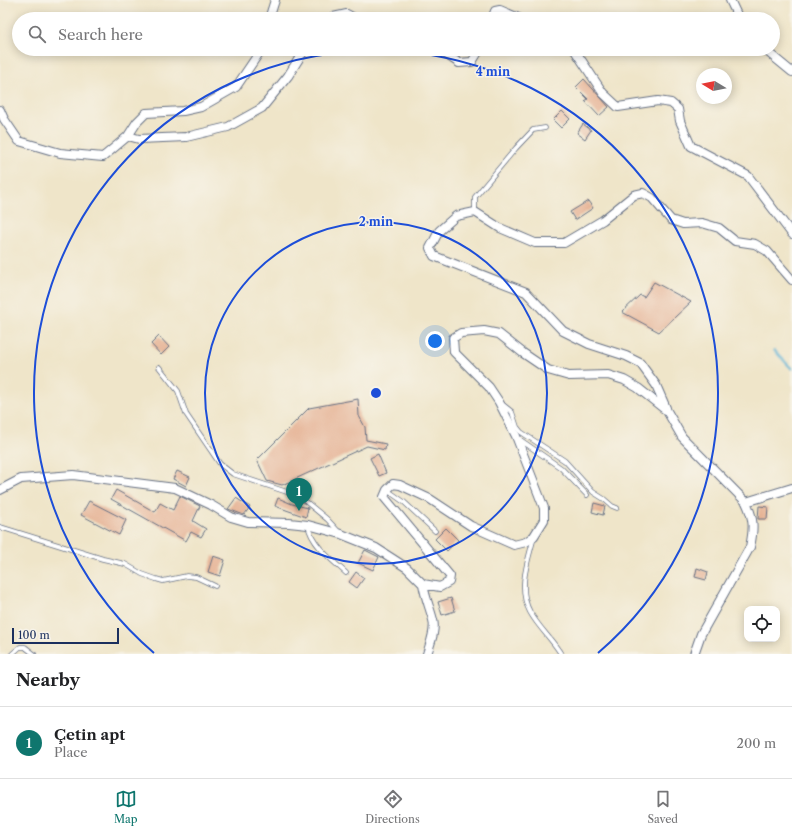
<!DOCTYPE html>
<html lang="en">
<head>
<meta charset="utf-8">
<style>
  body { margin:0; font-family:"Libre Caslon Text",serif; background:#f6f6f6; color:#202124 }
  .controls { position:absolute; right:12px; bottom:12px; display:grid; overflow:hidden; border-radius:8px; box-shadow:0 2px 10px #0003 }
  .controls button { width:36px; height:36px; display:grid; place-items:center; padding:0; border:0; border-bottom:1px solid #e0e0e0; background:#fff; color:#202124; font:20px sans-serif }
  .compass { position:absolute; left:696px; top:68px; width:36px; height:36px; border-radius:50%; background:#fff; box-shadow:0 2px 10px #0003; rotate:280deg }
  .scale { position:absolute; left:12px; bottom:10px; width:107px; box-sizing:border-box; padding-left:4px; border:2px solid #1b2f5e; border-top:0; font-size:11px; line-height:14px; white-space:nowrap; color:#1b2f5e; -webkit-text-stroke:3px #f7f3e8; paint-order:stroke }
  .you { position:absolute; left:435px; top:341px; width:14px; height:14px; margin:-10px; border:3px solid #fff; border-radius:50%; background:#1a73e8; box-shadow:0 0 0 6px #1a73e833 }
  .badge { display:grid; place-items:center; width:26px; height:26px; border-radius:50%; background:#0f766e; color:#fff; font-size:13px; font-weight:700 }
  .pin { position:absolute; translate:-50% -33px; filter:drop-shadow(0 1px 2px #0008) }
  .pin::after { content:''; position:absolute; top:21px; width:14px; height:12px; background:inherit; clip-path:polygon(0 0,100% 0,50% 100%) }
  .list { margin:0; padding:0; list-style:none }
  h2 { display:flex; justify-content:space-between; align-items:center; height:52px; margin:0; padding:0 16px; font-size:17px }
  h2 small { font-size:13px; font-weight:400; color:#757577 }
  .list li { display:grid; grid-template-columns:26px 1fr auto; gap:12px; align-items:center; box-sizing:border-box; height:72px; padding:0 16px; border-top:1px solid #e0e0e0 }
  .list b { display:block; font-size:15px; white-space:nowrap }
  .list p { margin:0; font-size:13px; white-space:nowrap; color:#757577 }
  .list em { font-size:13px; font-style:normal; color:#757577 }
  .icon { flex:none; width:22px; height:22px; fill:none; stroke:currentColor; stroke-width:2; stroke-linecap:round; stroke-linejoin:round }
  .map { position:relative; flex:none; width:792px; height:654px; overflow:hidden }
  .search { position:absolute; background:#fff; box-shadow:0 2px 10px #0003; left:12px; right:12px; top:12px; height:44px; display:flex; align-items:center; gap:10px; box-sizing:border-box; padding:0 14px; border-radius:22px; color:#757577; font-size:15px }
  .sheet { height:124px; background:#fff }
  nav { display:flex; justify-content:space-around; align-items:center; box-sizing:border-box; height:56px; border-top:1px solid #e0e0e0; background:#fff; font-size:11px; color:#757577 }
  nav a { display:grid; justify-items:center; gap:2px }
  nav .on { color:#0f766e }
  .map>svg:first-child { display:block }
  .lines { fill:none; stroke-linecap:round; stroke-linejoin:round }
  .stream { stroke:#58b2d6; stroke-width:2 }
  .building { fill:#e5b092 }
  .service-casing { stroke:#656f83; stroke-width:5.5 }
  .minor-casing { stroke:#656f83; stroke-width:10 }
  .service { stroke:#fff; stroke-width:4 }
  .minor { stroke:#fff; stroke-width:8 }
  .ring { fill:none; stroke:#1d4ed8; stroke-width:2 }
  .centre { fill:#1d4ed8; stroke:#f7f3e8; stroke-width:2 }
  .ring-label { font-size:12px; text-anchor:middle; font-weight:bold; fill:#1d4ed8; stroke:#f7f3e8; stroke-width:3; stroke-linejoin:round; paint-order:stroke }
</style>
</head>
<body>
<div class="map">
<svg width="792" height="654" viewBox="0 0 792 654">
  <rect width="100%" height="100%" fill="#f7f3e8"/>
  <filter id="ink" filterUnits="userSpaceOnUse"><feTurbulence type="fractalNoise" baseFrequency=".025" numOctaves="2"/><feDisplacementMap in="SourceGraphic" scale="8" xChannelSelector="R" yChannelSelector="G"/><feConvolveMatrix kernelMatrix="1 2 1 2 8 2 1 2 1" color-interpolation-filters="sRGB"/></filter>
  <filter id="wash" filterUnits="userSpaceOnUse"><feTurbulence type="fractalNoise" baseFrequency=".012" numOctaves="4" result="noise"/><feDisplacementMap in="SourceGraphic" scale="16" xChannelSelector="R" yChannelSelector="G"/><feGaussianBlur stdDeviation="0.9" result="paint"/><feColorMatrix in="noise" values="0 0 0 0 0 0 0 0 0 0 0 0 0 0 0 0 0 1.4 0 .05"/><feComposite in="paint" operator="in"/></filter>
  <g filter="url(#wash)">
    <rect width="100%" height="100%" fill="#efe5c9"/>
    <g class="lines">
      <!-- stream -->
      <path class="stream" d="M774 350 792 369"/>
    </g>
    <g id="blocks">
      <!-- building -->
      <path class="building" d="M584 79 609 107 599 116 585 101 588 99 576 87Z
        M562 111 570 119 561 128 553 120Z
        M583 124 591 130 585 139 577 133Z
        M588 201 593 208 575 220 570 212Z
        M654 282 691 302 659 332 622 312 640 295 644 297Z
        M159 336 169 347 161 355 151 344Z
        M358 399 359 416 365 427 366 440 386 444 385 450 367 446 282 485 267 481 257 460 309 408Z
        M378 454 386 473 379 476 370 458Z
        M177 471 190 477 186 486 173 479Z
        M116 490 155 512 160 503 173 510 180 496 200 506 193 521 206 529 201 537 191 532 186 541 111 499Z
        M236 498 250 507 244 515 228 509Z
        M278 498 292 504 308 508 306 517 275 506Z
        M89 501 126 520 119 535 81 515Z
        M594 503 605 506 603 515 592 512Z
        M759 506 768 507 767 519H758Z
        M446 528 458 540 447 551 435 539Z
        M365 550 379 557 373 570 358 563Z
        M213 556 225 560 220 576 208 572Z
        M697 568 708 572 706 580 695 577Z
        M356 572 364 578 357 588 349 582Z
        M451 598 455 611 442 615 438 602Z"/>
    </g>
  </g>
  <g filter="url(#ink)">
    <use href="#blocks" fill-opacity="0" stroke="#656f83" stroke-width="1"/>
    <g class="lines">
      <defs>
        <path id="service" d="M475 212V197L516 148 533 130 545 128
          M159 367 178 391 186 414 220 464 233 474 299 496 327 519 339 532
          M502 404 512 412 517 427 521 432 565 461 593 492 604 499 612 506 617 508
          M519 439 561 468 587 495
          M387 490 404 502 435 531
          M308 525C311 544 333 561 346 573
          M0 527 103 559 125 564 142 574 156 579 163 581 187 576 196 577 215 586
          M534 537C528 561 517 588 530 612 538 627 552 639 561 654
          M12 654 20 647H25L34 654"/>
        <path id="minor" d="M730 0 739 19
          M269 19 275 0
          M331 19 333 17 347 14 356 19
          M492 19 495 11 500 10 521 19
          M260 49 259 53 236 87 201 107 183 111 146 113 137 122 128 136 139 139 186 137 228 127 262 108 288 76 305 49
          M438 49 459 63 472 62 480 49
          M574 49 603 93 618 107 658 101 671 103 678 109 680 121 691 146 748 176 792 234
          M764 49 792 72
          M0 110 4 119 19 141 60 153 103 157 128 136
          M666 408 656 385 640 363 626 356 589 344 563 331 526 292 434 256 430 248 439 231 456 216 475 212 500 228 535 243H564L603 220 634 195 643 193 652 198 671 220 683 224 702 223 719 228 735 241 755 244 767 251 792 280
          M0 490 21 479 73 475 175 488 211 505 231 517 248 522 289 523 308 525 341 534 376 548 407 568 423 584 440 587 449 582 450 576 384 497 387 490 393 484 400 485 430 499 471 526 514 545 526 542 534 536 544 520V508L516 436 499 402 489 387 454 352 453 338 461 333 484 331 499 334 523 353 548 370 569 376 608 375 624 380 638 388 667 411 682 437 746 502 792 488
          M423 584C425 597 430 608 433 620 436 630 430 644 427 654
          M694 654 701 634 750 547C754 528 754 519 746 502"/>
      </defs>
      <!-- service casing -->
      <use href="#service" class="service-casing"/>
      <!-- minor casing -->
      <use href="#minor" class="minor-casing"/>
      <!-- service -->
      <use href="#service" class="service"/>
      <!-- minor -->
      <use href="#minor" class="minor"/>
    </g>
  </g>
  <!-- distance rings -->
  <g class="ring">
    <circle cx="376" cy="393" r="171"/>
    <path d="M154 653A342 342 0 1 1 598 653"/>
  </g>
  <circle cx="376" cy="393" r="6" class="centre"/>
  <g class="ring-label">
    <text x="493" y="76">4 min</text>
    <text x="376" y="226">2 min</text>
  </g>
</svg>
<div class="controls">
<button><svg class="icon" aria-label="locate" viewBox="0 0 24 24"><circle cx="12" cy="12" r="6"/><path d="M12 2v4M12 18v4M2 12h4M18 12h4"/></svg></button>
</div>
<svg class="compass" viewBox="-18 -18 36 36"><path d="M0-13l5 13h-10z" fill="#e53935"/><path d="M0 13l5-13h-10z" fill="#757577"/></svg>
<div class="scale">100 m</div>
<div class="you"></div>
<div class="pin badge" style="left:299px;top:511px">1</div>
<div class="search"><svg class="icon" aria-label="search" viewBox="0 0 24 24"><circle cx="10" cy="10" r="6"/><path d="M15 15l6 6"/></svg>Search here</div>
</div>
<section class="sheet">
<h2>Nearby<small></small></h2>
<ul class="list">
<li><span class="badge">1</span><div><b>Çetin apt</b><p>Place</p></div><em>200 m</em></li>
</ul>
</section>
<nav>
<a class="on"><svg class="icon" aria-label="map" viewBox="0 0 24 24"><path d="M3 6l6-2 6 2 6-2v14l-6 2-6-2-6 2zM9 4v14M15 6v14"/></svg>Map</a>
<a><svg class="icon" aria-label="directions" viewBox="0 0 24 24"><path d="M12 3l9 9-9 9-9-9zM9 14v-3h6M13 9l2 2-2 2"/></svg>Directions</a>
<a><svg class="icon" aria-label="saved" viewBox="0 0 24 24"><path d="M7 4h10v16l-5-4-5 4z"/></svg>Saved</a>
</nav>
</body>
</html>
